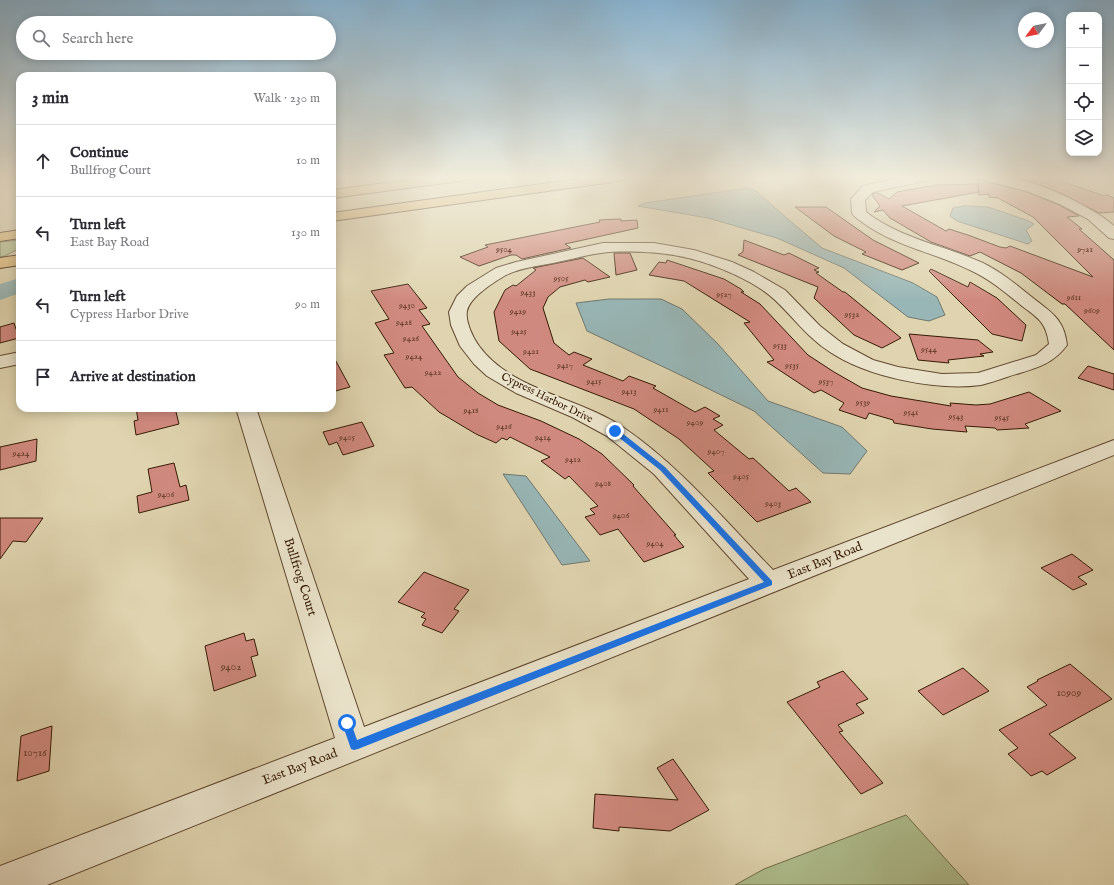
<!DOCTYPE html>
<html lang="en">
<head>
<meta charset="utf-8">
<style>
  body { margin:0; font-family:"IM FELL English",serif; background:#f7f7f7; color:#2b2b33 }
  .controls { position:absolute; right:12px; top:12px; display:grid; overflow:hidden; border-radius:8px; box-shadow:0 2px 10px #0003 }
  .controls button { width:36px; height:36px; display:grid; place-items:center; padding:0; border:0; border-bottom:1px solid #e1e1e2; background:#fff; color:#2b2b33; font:20px sans-serif }
  .compass { position:absolute; left:1018px; top:12px; width:36px; height:36px; border-radius:50%; background:#fff; box-shadow:0 2px 10px #0003; rotate:238deg }
  .stop { position:absolute; width:12px; height:12px; margin:-9px; border:3px solid #1a73e8; border-radius:50%; background:#fff }
  .stop.end { background:#1a73e8; border-color:#fff; box-shadow:0 1px 4px #0008 }
  .list { margin:0; padding:0; list-style:none }
  h2 { display:flex; justify-content:space-between; align-items:center; height:52px; margin:0; padding:0 16px; font-size:17px }
  h2 small { font-size:13px; font-weight:400; color:#7c7c81 }
  .list li { display:grid; grid-template-columns:26px 1fr auto; gap:12px; align-items:center; box-sizing:border-box; height:72px; padding:0 16px; border-top:1px solid #e1e1e2 }
  .list b { display:block; font-size:15px; white-space:nowrap }
  .list p { margin:0; font-size:13px; white-space:nowrap; color:#7c7c81 }
  .list em { font-size:13px; font-style:normal; color:#7c7c81 }
  .icon { flex:none; width:22px; height:22px; fill:none; stroke:currentColor; stroke-width:2; stroke-linecap:round; stroke-linejoin:round }
  .map { position:relative; flex:none; width:1114px; height:885px; overflow:hidden }
  .search { position:absolute; background:#fff; box-shadow:0 2px 10px #0003; left:16px; top:16px; width:320px; height:44px; display:flex; align-items:center; gap:10px; box-sizing:border-box; padding:0 14px; border-radius:22px; color:#7c7c81; font-size:15px }
  .panel { position:absolute; background:#fff; box-shadow:0 2px 10px #0003; left:16px; top:72px; width:320px; height:340px; border-radius:12px }
  .map>svg:first-child { display:block }
  .green { fill:#aebd8d; stroke:#726c48 }
  .water { fill:#98b6b6; stroke:#71786f }
  .lines { fill:none; stroke-linecap:round; stroke-linejoin:round }
  .river { fill:#98b6b6; fill-rule:evenodd }
  .building { fill:#d0897e; stroke:#361a04 }
  .minor-casing { stroke:#60482f; stroke-width:2 }
  .highway-casing { stroke:#361a04; stroke-width:2 }
  .minor { fill:#eae3cb; fill-rule:evenodd }
  .highway { fill:#e0ba78; fill-rule:evenodd }
  .route { fill:#1a73e8 }
  .labels { text-anchor:middle; dominant-baseline:central; stroke-width:4; stroke-linejoin:round; paint-order:stroke }
  .number-label { font-size:9px; fill:#5c3622 }
  .street-label { font-size:11px; fill:#361a04; stroke:#eae3cb }
  .near-number-label { font-size:11px; fill:#5c3622 }
  .near-street-label { font-size:13px; fill:#361a04; stroke:#eae3cb }
</style>
</head>
<body>
<div class="map">
<svg width="1114" height="885" viewBox="0 0 1114 885">
  <rect width="100%" height="100%" fill="#dfd4af"/>
  <filter id="stains"><feTurbulence type="fractalNoise" baseFrequency=".005" numOctaves="4"/><feColorMatrix values="0 0 0 0 .2 0 0 0 0 .09 0 0 0 0 .02 0 0 0 .5 -.17"/></filter>
  <radialGradient id="worn" r=".72"><stop offset=".6" stop-color="#630" stop-opacity="0"/><stop offset="1" stop-color="#630" stop-opacity=".3"/></radialGradient>
  <!-- green -->
  <path class="green" d="M20 240V248L5 256 0 257V242Z
    M906 815 969 885H735L764 869Z"/>
  <!-- water -->
  <path class="water" d="M748 188 756 191 782 214 822 248 913 283 937 297 945 315 929 321 908 317 844 268 777 238 708 218 638 206 645 203Z
    M964 206 988 207 1029 221 1034 224 1026 230 1032 241 1028 244 957 221 950 216 953 208Z
    M609 299H661L682 309 718 344 768 401 842 427 867 451 850 474 823 473 754 411 670 370 587 331 576 303Z
    M503 474 526 476 590 561 562 565Z"/>
  <g class="lines">
    <!-- river -->
    <path class="river" d="M20 278V293L0 300V284Z"/>
  </g>
  <!-- building -->
  <path class="building" d="M978 177H981L984 181 1027 192 1059 205 1079 216 1067 217 1082 229H1079L1114 260V350L1065 304H1062L1021 273 980 252 970 256 931 242 890 218 883 210 874 212 880 206 872 195 874 193H878L889 199 897 192 936 185 978 184 979 192 902 206 946 231 949 229 968 235 1000 247 1006 248 1010 246 1093 277 1033 217 998 198 989 197V194L979 195Z
    M1014 177H1050L1104 196 1107 195 1114 198V212L1099 213 1063 194 1033 182Z
    M795 207H826L873 240 919 263 902 270 862 254 866 252 834 236Z
    M621 219V221L637 220 638 228 565 244 571 248 522 259 516 255H511L479 266 460 257 488 247 485 245 600 222 599 220Z
    M744 240 784 255 789 253 819 268 814 270 819 272 816 273 843 292H845L901 338 882 348 854 335 814 298 818 287 738 255 743 252Z
    M614 253H630L637 270 616 275Z
    M583 258 610 277 588 282 585 280 560 287 548 297 543 308 554 343 569 355 574 352 592 359 583 365 623 381 629 376 656 386 653 388 695 412 705 407 720 416 713 419 723 425 714 430 749 459 753 458 789 491 796 488 811 502 757 522 708 473 714 471 679 439 634 409 530 369 499 341 494 312 505 290 513 285 516 286 536 270 533 268Z
    M667 260 724 279 741 289 744 292H741L760 304 808 355 834 372 862 388 891 396 951 406 950 403 976 405 990 404 1029 392 1061 411 1025 424 1029 428 997 430 995 428 965 426 967 432 932 429 894 423 893 420 869 413 866 419 839 410 844 403 821 390 814 393 767 362 774 360 744 323 750 322 684 281 649 275 659 262 666 263Z
    M931 269 968 287 970 282 997 298 1026 325 1022 341 992 334 929 271Z
    M408 284 427 308 419 310 430 324 422 326 458 377 478 393 498 405 541 421 579 439 602 454 634 485 633 486 676 535H674L684 547 644 562 618 529 600 535 585 517 595 514 590 509 598 506 569 476 565 479 541 461 550 457 510 437 507 440 502 438 496 443 476 434 439 412 412 387 405 388 384 355 394 353 375 323 389 319 371 291Z
    M14 323 19 338 0 343V327Z
    M909 334 978 340 993 352 980 354 984 356 948 360 949 363 918 360Z
    M332 354 350 387 332 392Z
    M1088 366 1114 374V390L1078 378Z
    M136 408H175L179 424 136 435 134 421 138 420Z
    M362 422 374 446 343 455 337 442 329 445 323 432Z
    M37 439 36 461 0 470V447Z
    M174 463 180 487 186 485 189 500 139 513 137 496 152 492 148 469Z
    M0 518H43L26 542 13 541 0 559Z
    M1072 554 1093 570 1078 577 1087 584 1073 590 1041 568Z
    M424 572 469 590 454 609 459 611 442 633 422 625 426 619 421 617 425 613 398 602Z
    M244 633 246 641 254 639 258 655 251 657 256 676 214 691 205 646Z
    M1070 664 1112 699 1049 734 1076 758 1047 775 1042 771 1031 776 1008 754 1018 748 999 730 1047 705 1027 687 1038 681 1037 680Z
    M963 668 989 691 943 715 918 691Z
    M843 671 868 699 856 704 864 713 838 725 843 731 839 732 883 783 861 794 787 702 820 687 817 682Z
    M52 726 49 771 17 781 21 736Z
    M673 759 709 810 670 831 619 827V831L593 828 595 794 678 800 657 768Z"/>
  <g class="lines">
    <defs>
      <path id="minor" d="M904 177H931L929 180 873 192 865 200 866 212C901 239 943 245 983 263 1001 272 1017 285 1033 298 1052 313 1064 319 1067 345 1051 367 1031 369 1007 377 998 380 989 383 981 385 936 391 867 377 830 352 808 338 793 317 775 300 755 281 714 264 688 258 665 252 624 250 601 253 585 255 569 260 553 263 538 266 520 268 506 275 494 282 470 297 467 311 465 321 473 338 479 346 513 392 580 397 624 428 680 466 726 522 773 570L1114 440V455L47 885H0V866L335 738 236 408H256L364 727 749 579 654 474 607 436 572 417 516 393 487 376 474 364 460 346 451 325 449 312 457 296 467 286 496 268 516 262 603 243H654L694 250 732 262 754 272 785 290 820 326 843 344 873 360 898 367 942 374 978 373 1036 355 1049 344C1046 322 1038 318 1022 306 1006 293 991 280 972 271 932 251 890 246 854 216L852 213 851 199 863 186Z
        M982 177C990 177 998 176 1006 177 1037 181 1089 205 1113 225L1114 226V239L1109 238 1088 219 1060 204 1027 191 984 180Z
        M20 352V364L0 368V356Z"/>
      <path id="highway" d="M431 177H466L464 180 460 181 332 198V190Z
        M592 177H626L624 180 620 181 332 221V213Z
        M20 230V238L0 241V233Z
        M20 255V265L0 268V258Z"/>
    </defs>
    <!-- minor casing -->
    <use href="#minor" class="minor-casing"/>
    <!-- highway casing -->
    <use href="#highway" class="highway-casing"/>
    <!-- minor -->
    <use href="#minor" class="minor"/>
    <!-- highway -->
    <use href="#highway" class="highway"/>
  </g>
  <!-- sky -->
  <linearGradient id="sky" x2="0" y2="1"><stop stop-color="#88b5d4"/><stop offset="0.59" stop-color="#f1ecdb"/><stop offset="1" stop-color="#f1ecdb" stop-opacity="0"/></linearGradient>
  <rect width="1114" height="301" fill="url(#sky)"/>
  <!-- route -->
  <path class="route" d="M612 429H617L665 467 772 581V585L358 749 354 750 351 749 342 723 344 720H350L357 740 764 582 660 470 612 432Z"/>
  <g class="labels">
    <!-- number labels -->
    <g class="number-label">
      <text x="504" y="249">9504</text>
      <text x="1085" y="249">9721</text>
      <text x="561" y="278">9505</text>
      <text x="528" y="292">9433</text>
      <text x="724" y="294">9527</text>
      <text x="1074" y="297">9611</text>
      <text x="407" y="305">9430</text>
      <text x="1092" y="310">9609</text>
      <text x="518" y="311">9429</text>
      <text x="852" y="314">9532</text>
      <text x="404" y="322">9428</text>
      <text x="519" y="331">9425</text>
      <text x="411" y="338">9426</text>
      <text x="780" y="345">9533</text>
      <text x="929" y="349">9544</text>
      <text x="531" y="351">9421</text>
      <text x="414" y="356">9424</text>
      <text x="565" y="365">9417</text>
      <text x="792" y="365">9535</text>
      <text x="433" y="372">9422</text>
      <text x="594" y="381">9415</text>
      <text x="826" y="381">9537</text>
      <text x="629" y="391">9413</text>
      <text x="863" y="402">9539</text>
      <text x="661" y="409">9411</text>
      <text x="471" y="410">9418</text>
      <text x="911" y="412">9541</text>
      <text x="956" y="416">9543</text>
      <text x="1002" y="417">9545</text>
      <text x="695" y="422">9409</text>
      <text x="504" y="426">9416</text>
      <text x="347" y="437">9405</text>
      <text x="543" y="437">9414</text>
      <text x="716" y="451">9407</text>
      <text x="21" y="453">9424</text>
      <text x="573" y="459">9412</text>
      <text x="741" y="476">9405</text>
      <text x="603" y="483">9408</text>
      <text x="166" y="494">9406</text>
      <text x="773" y="503">9403</text>
      <text x="621" y="515">9406</text>
      <text x="655" y="543">9404</text>
    </g>
    <!-- street labels -->
    <g class="street-label">
      <text transform="translate(547 398) rotate(26)">Cypress Harbor Drive</text>
    </g>
    <!-- near-number labels -->
    <g class="near-number-label">
      <text x="231" y="667">9402</text>
      <text x="1069" y="693">10909</text>
      <text x="35" y="753">10716</text>
    </g>
    <!-- near-street labels -->
    <g class="near-street-label">
      <text transform="translate(825 561) rotate(-22)">East Bay Road</text>
      <text transform="translate(300 577) rotate(72)">Bullfrog Court</text>
      <text transform="translate(300 767) rotate(-21)">East Bay Road</text>
    </g>
  </g>
  <rect width="100%" height="100%" filter="url(#stains)"/>
  <rect width="100%" height="100%" fill="url(#worn)"/>
</svg>
<div class="controls">
<button>+</button>
<button>−</button>
<button><svg class="icon" aria-label="locate" viewBox="0 0 24 24"><circle cx="12" cy="12" r="6"/><path d="M12 2v4M12 18v4M2 12h4M18 12h4"/></svg></button>
<button><svg class="icon" aria-label="layers" viewBox="0 0 24 24"><path d="M12 4l9 5-9 5-9-5zM3 14l9 5 9-5"/></svg></button>
</div>
<svg class="compass" viewBox="-18 -18 36 36"><path d="M0-13l5 13h-10z" fill="#e53935"/><path d="M0 13l5-13h-10z" fill="#7c7c81"/></svg>
<div class="stop" style="left:347px;top:723px"></div>
<div class="stop end" style="left:615px;top:431px"></div>
<div class="search"><svg class="icon" aria-label="search" viewBox="0 0 24 24"><circle cx="10" cy="10" r="6"/><path d="M15 15l6 6"/></svg>Search here</div>
<section class="panel">
<h2>3 min<small>Walk · 230 m</small></h2>
<ul class="list">
<li><svg class="icon" aria-label="ahead" viewBox="0 0 24 24"><path d="M12 20V5M6 11l6-6 6 6"/></svg><div><b>Continue</b><p>Bullfrog Court</p></div><em>10 m</em></li>
<li><svg class="icon" aria-label="left" viewBox="0 0 24 24"><path d="M17 20v-9H6M10 6l-5 5 5 5"/></svg><div><b>Turn left</b><p>East Bay Road</p></div><em>130 m</em></li>
<li><svg class="icon" aria-label="left" viewBox="0 0 24 24"><path d="M17 20v-9H6M10 6l-5 5 5 5"/></svg><div><b>Turn left</b><p>Cypress Harbor Drive</p></div><em>90 m</em></li>
<li><svg class="icon" aria-label="arrive" viewBox="0 0 24 24"><path d="M6 21V4h12l-3 4 3 4H6"/></svg><div><b>Arrive at destination</b></div></li>
</ul>
</section>
</div>
</body>
</html>
